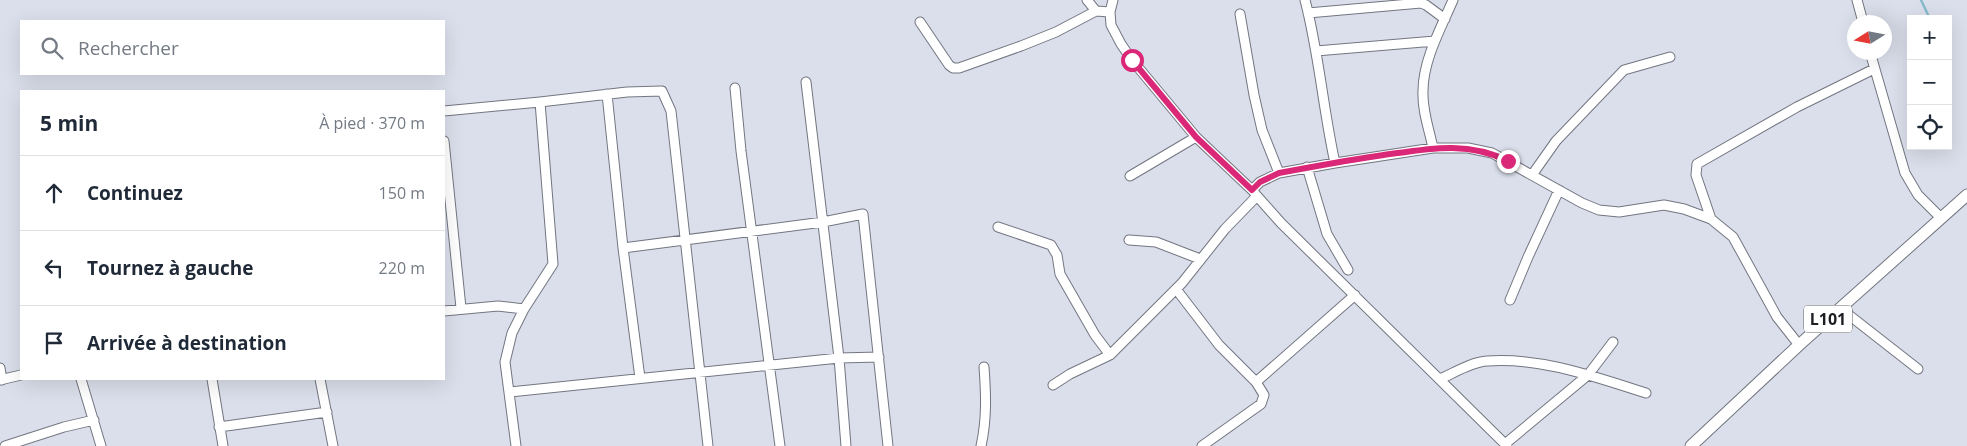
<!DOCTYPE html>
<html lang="fr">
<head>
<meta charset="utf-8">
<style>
  body { margin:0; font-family:"Open Sans",sans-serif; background:#f2f2f3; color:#1f2937 }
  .controls { position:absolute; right:15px; top:15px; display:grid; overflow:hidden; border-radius:0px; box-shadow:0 5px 20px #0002 }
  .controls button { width:45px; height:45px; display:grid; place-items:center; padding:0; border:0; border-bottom:1px solid #e0e1e3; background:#fff; color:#1f2937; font:25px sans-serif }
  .compass { position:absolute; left:1847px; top:15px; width:45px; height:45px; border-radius:50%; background:#fff; box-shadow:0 5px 20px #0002; rotate:259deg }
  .stop { position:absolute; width:15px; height:15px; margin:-11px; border:4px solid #db2777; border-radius:50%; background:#fff }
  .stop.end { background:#db2777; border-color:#fff; box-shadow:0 1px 5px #0008 }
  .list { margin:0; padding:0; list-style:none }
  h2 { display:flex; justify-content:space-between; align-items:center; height:65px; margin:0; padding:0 20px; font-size:21px }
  h2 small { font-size:16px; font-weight:400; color:#747a83 }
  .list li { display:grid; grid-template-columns:32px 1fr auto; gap:15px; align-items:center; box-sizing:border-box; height:75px; padding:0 20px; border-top:1px solid #e0e1e3 }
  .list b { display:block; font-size:19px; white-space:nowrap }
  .list em { font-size:16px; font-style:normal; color:#747a83 }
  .icon { flex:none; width:28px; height:28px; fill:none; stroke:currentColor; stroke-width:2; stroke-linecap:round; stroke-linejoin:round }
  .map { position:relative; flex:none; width:1967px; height:446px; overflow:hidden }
  .search { position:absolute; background:#fff; box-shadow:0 5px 20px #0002; left:20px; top:20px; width:425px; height:55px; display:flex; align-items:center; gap:12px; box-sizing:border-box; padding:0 18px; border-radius:0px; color:#747a83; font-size:19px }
  .panel { position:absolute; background:#fff; box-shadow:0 5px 20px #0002; left:20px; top:90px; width:425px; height:290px; border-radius:0px }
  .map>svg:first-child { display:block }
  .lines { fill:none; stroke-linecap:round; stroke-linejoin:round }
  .stream { stroke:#88bacb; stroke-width:2.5 }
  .minor-casing { stroke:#727681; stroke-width:11 }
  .major-casing { stroke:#727681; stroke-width:13 }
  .minor { stroke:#fff; stroke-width:9 }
  .major { stroke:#fff; stroke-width:11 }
  .route { stroke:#db2777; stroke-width:6 }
  .labels { text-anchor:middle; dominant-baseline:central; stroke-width:5; stroke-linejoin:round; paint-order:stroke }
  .shield { fill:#fff; stroke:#606265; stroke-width:1 }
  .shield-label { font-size:16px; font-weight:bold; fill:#1c1e23 }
</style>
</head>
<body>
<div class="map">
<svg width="1967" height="446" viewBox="0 0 1967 446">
  <rect width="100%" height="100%" fill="#dadfeb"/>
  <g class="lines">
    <!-- stream -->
    <path class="stream" d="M1921 0 1930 19"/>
    <defs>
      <path id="minor" d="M1087 0 1096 11
        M1113 0 1110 12 1111 25 1121 44 1132 60 1196 137 1252 190 1260 182 1279 173 1335 163 1433 148H1468L1492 153 1582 203 1599 210 1619 212 1664 205 1684 209 1711 219 1733 237 1777 317 1799 345
        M1305 0C1319 53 1323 109 1335 163
        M1857 0 1863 22
        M1308 13 1421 3 1426 5 1445 19
        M1240 14 1254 95 1262 130 1279 173
        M920 22 949 65 953 68H959L1021 46 1056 32 1096 11 1110 12
        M1316 51 1435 41
        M1870 52 1905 173 1918 195 1941 218
        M806 82 839 358 846 446
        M735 88 741 151 780 446
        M607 94 623 248 640 378
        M444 111 540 102 627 92 662 91 671 111 708 446
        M444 141 461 308
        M1433 148C1429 129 1422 110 1423 91 1423 60 1441 28 1453 0
        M1307 167 1327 234 1348 270
        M1532 175 1556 141 1624 70 1670 57
        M1130 176 1196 137
        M1257 196 1281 223 1507 446
        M1711 219 1696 175 1697 164 1797 107 1874 69
        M998 227 1051 245 1057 255 1060 274 1095 335 1110 355
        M1129 240 1156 242 1200 259
        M623 248 823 222 863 214 888 446
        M1176 289 1219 345 1256 382 1264 395 1261 404 1202 446
        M1510 300 1528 257 1559 190
        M1840 308 1918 369
        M444 311 498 306 524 309
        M0 368 2 380
        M81 379 101 446
        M212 379 223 446
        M320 379 333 446
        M1440 379C1454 373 1471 362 1487 361 1541 357 1595 377 1646 393
        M0 380 21 375
        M1256 382 1355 295
        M1053 385 1070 374 1110 355 1182 283 1225 229 1257 196 1253 191
        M510 392 839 358 879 357
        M219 427 327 412
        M1505 444 1588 375 1613 342
        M5 446 64 427 94 420
        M516 446 505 362 512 333 524 309 553 264 540 102
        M981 446C987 419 986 394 984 367"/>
      <path id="major" d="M1691 446 1799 345 1967 195"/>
    </defs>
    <!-- minor casing -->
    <use href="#minor" class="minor-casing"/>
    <!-- major casing -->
    <use href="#major" class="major-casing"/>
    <!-- minor -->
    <use href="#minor" class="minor"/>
    <!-- major -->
    <use href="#major" class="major"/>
  </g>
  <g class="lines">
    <!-- route -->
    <path class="route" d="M1132 60 1196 137 1252 190 1260 182 1279 173C1311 167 1344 161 1377 156 1422 150 1465 139 1508 161"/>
  </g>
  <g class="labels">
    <!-- shield labels -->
    <rect class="shield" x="1804" y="305.5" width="48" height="27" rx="4"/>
    <g class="shield-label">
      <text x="1828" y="319">L101</text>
    </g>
  </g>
</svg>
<div class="controls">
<button>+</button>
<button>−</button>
<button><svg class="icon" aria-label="locate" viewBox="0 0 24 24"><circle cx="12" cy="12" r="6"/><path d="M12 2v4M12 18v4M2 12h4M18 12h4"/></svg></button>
</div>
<svg class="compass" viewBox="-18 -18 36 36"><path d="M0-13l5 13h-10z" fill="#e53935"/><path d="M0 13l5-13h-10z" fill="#747a83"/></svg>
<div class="stop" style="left:1132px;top:60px"></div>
<div class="stop end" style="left:1508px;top:161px"></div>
<div class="search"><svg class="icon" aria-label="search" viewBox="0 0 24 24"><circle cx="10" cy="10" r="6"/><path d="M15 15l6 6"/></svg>Rechercher</div>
<section class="panel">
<h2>5 min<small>À pied · 370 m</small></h2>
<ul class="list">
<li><svg class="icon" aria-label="ahead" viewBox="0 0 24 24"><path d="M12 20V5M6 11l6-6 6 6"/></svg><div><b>Continuez</b></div><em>150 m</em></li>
<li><svg class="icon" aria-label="left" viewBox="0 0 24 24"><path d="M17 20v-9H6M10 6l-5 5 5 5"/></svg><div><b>Tournez à gauche</b></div><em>220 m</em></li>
<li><svg class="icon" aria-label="arrive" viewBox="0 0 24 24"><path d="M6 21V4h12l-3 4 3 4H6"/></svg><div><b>Arrivée à destination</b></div></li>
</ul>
</section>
</div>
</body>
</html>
